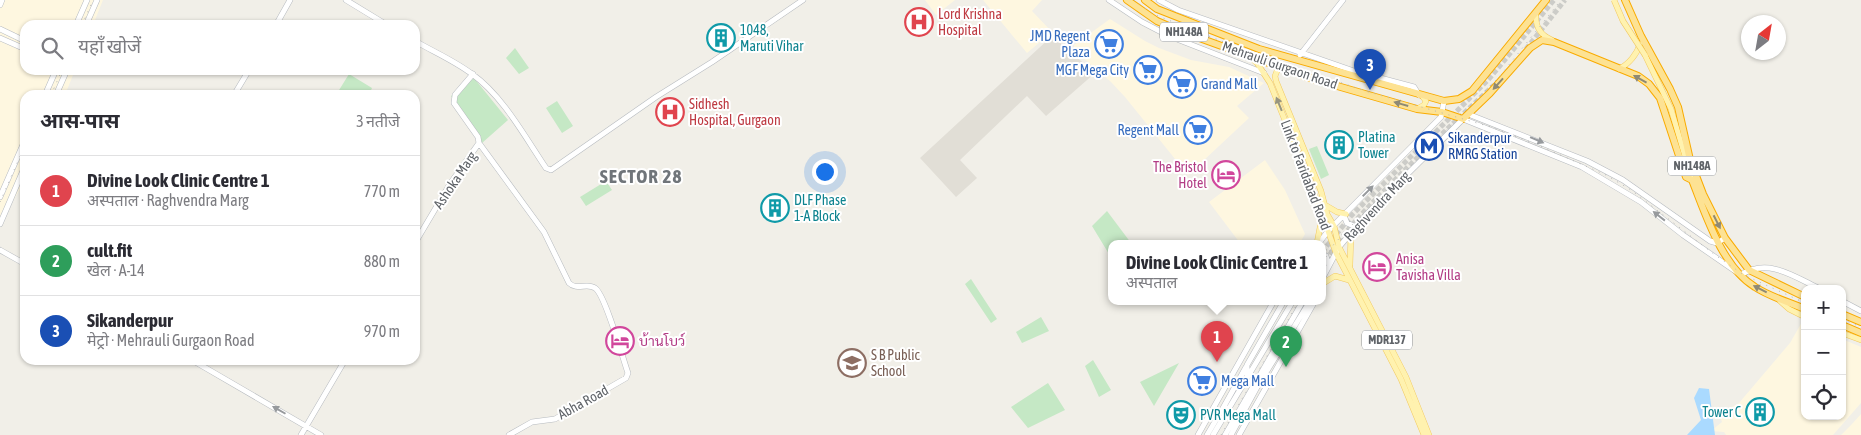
<!DOCTYPE html>
<html lang="hi">
<head>
<meta charset="utf-8">
<style>
  body { margin:0; font-family:"Asap Condensed","Noto Sans Devanagari",Sarabun,sans-serif; background:#f2f2f3; color:#2b2b33 }
  .controls { position:absolute; right:15px; bottom:15px; display:grid; overflow:hidden; border-radius:10px; box-shadow:0 1px 4px #0004 }
  .controls button { width:45px; height:45px; display:grid; place-items:center; padding:0; border:0; border-bottom:1px solid #e1e1e2; background:#fff; color:#2b2b33; font:25px sans-serif }
  .compass { position:absolute; left:1741px; top:15px; width:45px; height:45px; border-radius:50%; background:#fff; box-shadow:0 1px 4px #0004; rotate:31deg }
  .you { position:absolute; left:824px; top:171px; width:18px; height:18px; margin:-12px; border:4px solid #fff; border-radius:50%; background:#1a73e8; box-shadow:0 0 0 8px #1a73e833 }
  .badge { display:grid; place-items:center; width:32px; height:32px; border-radius:50%; background:#db2777; color:#fff; font-size:16px; font-weight:700 }
  .pin { position:absolute; translate:-50% -41px; filter:drop-shadow(0 1px 2px #0008) }
  .pin::after { content:''; position:absolute; top:26px; width:18px; height:15px; background:inherit; clip-path:polygon(0 0,100% 0,50% 100%) }
  .popup { position:absolute; left:1108px; top:240px; width:218px; height:65px; box-sizing:border-box; display:grid; place-content:center; border-radius:10px; background:#fff; filter:drop-shadow(0 1px 4px #0005); font-size:16px; white-space:nowrap; color:#7c7c81 }
  .popup b { font-size:19px; color:#2b2b33 }
  .popup::after { content:''; position:absolute; left:50%; top:100%; margin-left:-10px; border:10px solid transparent; border-top-color:#fff }
  .list { margin:0; padding:0; list-style:none }
  h2 { display:flex; justify-content:space-between; align-items:center; height:65px; margin:0; padding:0 20px; font-size:21px }
  h2 small { font-size:16px; font-weight:400; color:#7c7c81 }
  .list li { display:grid; grid-template-columns:32px 1fr auto; gap:15px; align-items:center; box-sizing:border-box; height:70px; padding:0 20px; border-top:1px solid #e1e1e2 }
  .list b { display:block; font-size:19px; white-space:nowrap }
  .list p { margin:0; font-size:16px; white-space:nowrap; color:#7c7c81 }
  .list em { font-size:16px; font-style:normal; color:#7c7c81 }
  .icon { flex:none; width:28px; height:28px; fill:none; stroke:currentColor; stroke-width:2; stroke-linecap:round; stroke-linejoin:round }
  .map { position:relative; flex:none; width:1861px; height:435px; overflow:hidden }
  .search { position:absolute; background:#fff; box-shadow:0 1px 4px #0004; left:20px; top:20px; width:400px; height:55px; display:flex; align-items:center; gap:12px; box-sizing:border-box; padding:0 18px; border-radius:15px; color:#7c7c81; font-size:19px }
  .panel { position:absolute; background:#fff; box-shadow:0 1px 4px #0004; left:20px; top:90px; width:400px; height:275px; border-radius:15px }
  .map>svg:first-child { display:block }
  .commercial { fill:#fef7e0 }
  .education { fill:#e1ded6 }
  .green { fill:#c5e8c5 }
  .water { fill:#aadaff }
  .lines { fill:none; stroke-linecap:round; stroke-linejoin:round }
  .secondary-tunnel { stroke:#ccccc8; stroke-width:5; stroke-dasharray:5 2.5; stroke-linecap:butt }
  .secondary-casing { stroke:#b6babf; stroke-width:6 }
  .primary-casing { stroke:#f2c960; stroke-width:6 }
  .highway-casing { stroke:#f9ab00; stroke-width:8 }
  .secondary { stroke:#fff; stroke-width:5 }
  .primary { stroke:#fff2af; stroke-width:5 }
  .highway { stroke:#fde293; stroke-width:6 }
  .rail { stroke:#b6b7b8; stroke-width:1; stroke-dasharray:1 6; stroke-linecap:butt }
  .primary-bridge-casing { stroke:#f2c960; stroke-width:6; stroke-linecap:butt }
  .primary-bridge { stroke:#fff2af; stroke-width:5 }
  .oneway { fill:#8e8975 }
  .oneway2 { fill:#979581 }
  .oneway3 { fill:#979a9d }
  .labels { text-anchor:middle; dominant-baseline:central; stroke-width:4; stroke-linejoin:round; paint-order:stroke }
  .shield { fill:#fff; stroke:#8f9295; stroke-width:1 }
  .shield-label { font-size:12px; font-weight:bold; fill:#5f6368 }
  .health-label { font-size:14px; fill:#be3a42; stroke:#fff; text-anchor:start }
  .culture-label { font-size:14px; fill:#0d838f; stroke:#fff; text-anchor:start }
  .shop-label { font-size:14px; fill:#366cbe; stroke:#fff; text-anchor:end }
  .street-label { font-size:14px; fill:#5f6368; stroke:#fff }
  .transit-label { font-size:14px; fill:#164399; stroke:#fff; text-anchor:start }
  .hotel-label { font-size:14px; fill:#b23c85; stroke:#fff; text-anchor:start }
  .education-label { font-size:14px; fill:#785e54; stroke:#fff; text-anchor:start }
  .district-label { font-size:19px; font-weight:bold; letter-spacing:1px; fill:#70757a; stroke:#fff }
</style>
</head>
<body>
<div class="map">
<svg width="1861" height="435" viewBox="0 0 1861 435">
  <rect width="100%" height="100%" fill="#f1efe8"/>
  <!-- commercial -->
  <path class="commercial" d="M0 0H103L93 25H25V70H75L65 95H25V181L0 222Z
    M925 0H955L936 15Z
    M983 0H1042L1032 11 1052 32 1027 53Z
    M1110 19 1145 41 1159 48 1191 60 1229 67 1264 83 1237 106 1249 118 1188 175 1125 97 1111 82 1074 50V45Z
    M1265 160 1285 190 1305 234 1300 243H1240L1209 202Z
    M1802 322 1805 323V416H1842V339L1861 347V403L1833 435H1726L1724 432 1711 431 1722 422 1719 414 1739 403 1790 343Z
    M1861 414V435H1841L1852 424Z"/>
  <!-- education -->
  <path class="education" d="M1052 36 1095 73 1046 116 1027 96 960 160 977 178 956 197 920 158Z"/>
  <!-- green -->
  <path class="green" d="M515 48 529 68 519 74 506 58Z
    M349 74 372 88 369 95H336Z
    M474 78 508 120 482 143 451 96Z
    M557 101 573 126 562 133 546 108Z
    M1317 146 1329 175 1321 179 1309 149Z
    M606 181 612 190 586 206 580 197Z
    M1107 211 1131 243H1112V259L1092 226Z
    M971 279 997 319 991 323 965 284Z
    M1041 317 1049 331 1022 343 1016 332Z
    M1093 360 1111 390 1099 397 1085 366Z
    M1179 363 1154 406 1140 382Z
    M1048 383 1065 410 1028 428 1011 407Z"/>
  <!-- water -->
  <path class="water" d="M1699 388 1709 389 1715 435H1687L1701 420 1694 398Z"/>
  <g class="lines">
    <!-- secondary-tunnel -->
    <path class="secondary-tunnel" d="M1526 49 1565 0
      M1322 252 1351 216 1489 79 1554 0
      M1326 261C1343 232 1366 209 1390 185 1423 151 1459 118 1494 85"/>
    <defs>
      <path id="secondary" d="M346 0 387 25
        M1109 0 1142 22 1169 36 1264 73
        M1159 0 1178 10 1354 71 1414 87 1419 95
        M0 5 2 0
        M76 25 87 0
        M86 25 97 0
        M276 25 290 0
        M0 29 25 41
        M0 38 25 49
        M415 41C434 52 455 61 472 74 503 96 525 137 546 168L551 170 656 97 712 62 803 0
        M1300 55 1343 0
        M473 74 455 95 454 103 478 137 479 143 544 232 569 283C577 291 587 282 595 288 605 294 623 359 628 373L626 378 555 419 532 422 509 435
        M45 95 56 70
        M56 95 67 70
        M234 95 249 70
        M1468 114 1587 161 1623 180 1710 241 1717 243 1725 238
        M0 197 25 140
        M1344 216 1347 223 1356 227
        M0 224 25 166
        M415 243 450 184 479 143
        M1319 243 1328 231 1441 117 1444 101
        M0 250 25 264
        M1322 254 1326 256 1329 265
        M1322 268 1324 263
        M1322 279 1339 247 1367 214 1463 119 1582 167 1641 202 1683 235 1741 275C1768 257 1795 277 1820 289
        M1842 301 1861 311
        M192 360 321 435
        M1247 376V365L1284 301
        M1262 379 1310 301
        M1223 408 1246 367
        M301 435 345 360
        M1198 435 1274 301
        M1207 435 1223 408 1225 407
        M1213 435 1293 301
        M1225 435 1303 301
        M1231 435 1262 378
        M1239 435 1315 301"/>
      <path id="primary" d="M1536 13C1535 27 1540 35 1552 40
        M1645 55 1671 109 1692 180
        M1251 58 1257 63 1270 83 1316 198 1336 253 1401 379 1424 435
        M1279 66 1275 76 1276 81 1321 191 1327 214 1334 226 1339 247 1406 377 1429 435
        M1619 69C1629 64 1637 54 1640 44
        M1417 109 1424 105 1426 101 1422 96
        M1325 205 1337 212 1346 214
        M1317 243 1322 217
        M1350 265 1351 233
        M1322 284 1335 276 1349 280
        M1780 301 1789 309 1805 317
        M1842 333 1861 340"/>
      <path id="highway" d="M1127 0 1157 21 1180 31 1313 79 1417 109 1442 112 1463 119 1490 93 1530 48 1542 40 1554 42 1638 76 1649 84 1660 98 1686 177 1692 180C1706 215 1722 267 1755 287 1770 297 1789 302 1805 309
        M1145 0 1157 9 1259 49 1444 101 1459 99 1472 91 1546 0
        M1625 0 1641 36 1670 89 1678 107 1690 160 1703 194 1725 238 1749 270 1805 297
        M1842 314 1861 322
        M1842 325 1861 333"/>
    </defs>
    <!-- secondary casing -->
    <use href="#secondary" class="secondary-casing"/>
    <!-- primary casing -->
    <use href="#primary" class="primary-casing"/>
    <!-- highway casing -->
    <use href="#highway" class="highway-casing"/>
    <!-- secondary -->
    <use href="#secondary" class="secondary"/>
    <!-- primary -->
    <use href="#primary" class="primary"/>
    <!-- highway -->
    <use href="#highway" class="highway"/>
    <!-- rail -->
    <path class="rail" d="M1134 0 1153 14 1249 52 1369 92 1491 127 1533 143 1606 175 1631 190 1715 255 1744 275 1805 303
      M82 25 93 0
      M51 95 62 70
      M0 202 25 145
      M1322 263 1334 244 1354 223 1500 76 1561 0
      M1842 319 1861 327
      M1221 435 1299 301"/>
    <defs>
      <path id="primary-bridge" d="M1614 0 1623 21 1645 55"/>
    </defs>
    <!-- primary-bridge casing -->
    <use href="#primary-bridge" class="primary-bridge-casing"/>
    <!-- primary-bridge -->
    <use href="#primary-bridge" class="primary-bridge"/>
  </g>
  <!-- one-way arrows -->
  <defs><path id="oneway-solid" d="M-6-.8H1V-3.2L6.5 0L1 3.2V.8H-6Z" transform="scale(1.25)"/></defs>
  <g class="oneway">
    <use href="#oneway-solid" transform="translate(1640 79) rotate(-151)"/>
    <use href="#oneway-solid" transform="translate(1498 84) rotate(132)"/>
    <use href="#oneway-solid" transform="translate(1401 104) rotate(-164)"/>
    <use href="#oneway-solid" transform="translate(1717 222) rotate(63)"/>
    <use href="#oneway-solid" transform="translate(1760 289) rotate(-153)"/>
  </g>
  <use class="oneway2" href="#oneway-solid" transform="translate(1279 104) rotate(-112)"/>
  <g class="oneway3">
    <use href="#oneway-solid" transform="translate(1537 140) rotate(23)"/>
    <use href="#oneway-solid" transform="translate(1368 191) rotate(-45)"/>
    <use href="#oneway-solid" transform="translate(1659 216) rotate(-142)"/>
    <use href="#oneway-solid" transform="translate(279 410) rotate(-150)"/>
  </g>
  <!-- icons -->
  <defs>
    <symbol id="hospital-ring" viewBox="-11 -11 22 22"><circle r="9.5" fill="#fff" stroke="#e0444e" stroke-width="1.5"/><path d="M-5-5h3v3.5h4V-5h3V5h-3V1.5h-4V5h-3Z" fill="#e0444e"/></symbol>
    <symbol id="building-ring" viewBox="-11 -11 22 22"><circle r="9.5" fill="#fff" stroke="#0f9aa8" stroke-width="1.5"/><path d="M-4-6H4V6H1V3H-1V6H-4ZM-2.5-4.3h1.7v1.8h-1.7ZM.8-4.3h1.7v1.8H.8ZM-2.5-1h1.7V.8h-1.7ZM.8-1h1.7V.8H.8Z" fill="#0f9aa8"/></symbol>
    <symbol id="supermarket-ring" viewBox="-11 -11 22 22"><circle r="9.5" fill="#fff" stroke="#3f7fe0" stroke-width="1.5"/><path d="M-6-5.5h2.5l.6 2H6L4.5 2H-2.5L-4.4-4H-6ZM-1.5 3.2a1.3 1.3 0 1 0 .1 0ZM3 3.2a1.3 1.3 0 1 0 .1 0Z" fill="#3f7fe0"/></symbol>
    <symbol id="metro-ring" viewBox="-11 -11 22 22"><circle r="9.5" fill="#fff" stroke="#1a4fb4" stroke-width="1.5"/><path d="M-5.5 5V-5H-3L0 0L3-5H5.5V5H3V-.5L0 4L-3-.5V5Z" fill="#1a4fb4"/></symbol>
    <symbol id="hotel-ring" viewBox="-11 -11 22 22"><circle r="9.5" fill="#fff" stroke="#d1479c" stroke-width="1.5"/><path d="M-6-4.5h1.5V1H6V5H4.5V3h-9V5H-6ZM-4 0a1.8 1.8 0 1 1 3.6 0ZM.5 0V-2.5h3Q6-2.5 6 0Z" fill="#d1479c"/></symbol>
    <symbol id="school-ring" viewBox="-11 -11 22 22"><circle r="9.5" fill="#fff" stroke="#8d6e63" stroke-width="1.5"/><path d="M0-5L7-2L0 1L-7-2ZM-4 1L0 2.5L4 1V4Q0 6-4 4Z" fill="#8d6e63"/></symbol>
    <symbol id="theatre-ring" viewBox="-11 -11 22 22"><circle r="9.5" fill="#fff" stroke="#0f9aa8" stroke-width="1.5"/><path d="M-5-5.5Q0-4 5-5.5V0Q5 5 0 6Q-5 5-5 0ZM-3.3-2.5H-1v1.5H-3.3ZM1-2.5H3.3v1.5H1ZM-2.8 1Q0 5.5 2.8 1Z" fill="#0f9aa8"/></symbol>
  </defs>
  <g fill-rule="evenodd">
    <use href="#hospital-ring" x="903" y="6" width="32" height="32"/>
    <use href="#building-ring" x="705" y="22" width="32" height="32"/>
    <use href="#supermarket-ring" x="1093" y="28" width="32" height="32"/>
    <use href="#supermarket-ring" x="1132" y="54" width="32" height="32"/>
    <use href="#supermarket-ring" x="1166" y="68" width="32" height="32"/>
    <use href="#hospital-ring" x="654" y="96" width="32" height="32"/>
    <use href="#supermarket-ring" x="1182" y="114" width="32" height="32"/>
    <use href="#building-ring" x="1323" y="129" width="32" height="32"/>
    <use href="#metro-ring" x="1413" y="130" width="32" height="32"/>
    <use href="#hotel-ring" x="1210" y="159" width="32" height="32"/>
    <use href="#building-ring" x="759" y="192" width="32" height="32"/>
    <use href="#hotel-ring" x="1361" y="251" width="32" height="32"/>
    <use href="#hotel-ring" x="604" y="325" width="32" height="32"/>
    <use href="#school-ring" x="836" y="347" width="32" height="32"/>
    <use href="#supermarket-ring" x="1186" y="365" width="32" height="32"/>
    <use href="#building-ring" x="1744" y="396" width="32" height="32"/>
    <use href="#theatre-ring" x="1165" y="399" width="32" height="32"/>
  </g>
  <g class="labels">
    <!-- shield labels -->
    <g class="shield">
      <rect x="1160" y="22.5" width="48" height="19" rx="4"/>
      <rect x="1668" y="156.5" width="48" height="19" rx="4"/>
      <rect x="1362" y="330.5" width="50" height="19" rx="4"/>
    </g>
    <g class="shield-label">
      <text x="1184" y="32">NH148A</text>
      <text x="1692" y="166">NH148A</text>
      <text x="1387" y="340">MDR137</text>
    </g>
    <!-- health labels -->
    <g class="health-label">
      <text x="938" y="14">Lord Krishna<tspan x="938" dy="16">Hospital</tspan></text>
      <text x="689" y="104">Sidhesh<tspan x="689" dy="16">Hospital, Gurgaon</tspan></text>
    </g>
    <!-- culture labels -->
    <g class="culture-label">
      <text x="740" y="30">1048,<tspan x="740" dy="16">Maruti Vihar</tspan></text>
      <text x="1358" y="137">Platina<tspan x="1358" dy="16">Tower</tspan></text>
      <text x="794" y="200">DLF Phase<tspan x="794" dy="16">1-A Block</tspan></text>
      <text x="1741" y="412" text-anchor="end">Tower C</text>
      <text x="1200" y="415">PVR Mega Mall</text>
    </g>
    <!-- shop labels -->
    <g class="shop-label">
      <text x="1090" y="36">JMD Regent<tspan x="1090" dy="16">Plaza</tspan></text>
      <text x="1129" y="70">MGF Mega City</text>
      <text x="1201" y="84" text-anchor="start">Grand Mall</text>
      <text x="1179" y="130">Regent Mall</text>
      <text x="1221" y="381" text-anchor="start">Mega Mall</text>
    </g>
    <!-- street labels -->
    <g class="street-label">
      <text transform="translate(1280 65) rotate(19)">Mehrauli Gurgaon Road</text>
      <text transform="translate(1306 175) rotate(69)">Link to Faridabad Road</text>
      <text transform="translate(455 180) rotate(-56)">Ashoka Marg</text>
      <text transform="translate(1377 206) rotate(-47)">Raghvendra Marg</text>
      <text transform="translate(583 402) rotate(-29)">Abha Road</text>
    </g>
    <!-- transit labels -->
    <g class="transit-label">
      <text x="1448" y="138">Sikanderpur<tspan x="1448" dy="16">RMRG Station</tspan></text>
    </g>
    <!-- hotel labels -->
    <g class="hotel-label">
      <text x="1207" y="167" text-anchor="end">The Bristol<tspan x="1207" dy="16">Hotel</tspan></text>
      <text x="1396" y="259">Anisa<tspan x="1396" dy="16">Tavisha Villa</tspan></text>
      <text x="639" y="341">บ้านโบว์</text>
    </g>
    <!-- education labels -->
    <g class="education-label">
      <text x="871" y="355">S B Public<tspan x="871" dy="16">School</tspan></text>
    </g>
    <!-- district labels -->
    <g class="district-label">
      <text x="641" y="176">SECTOR 28</text>
    </g>
  </g>
</svg>
<div class="controls">
<button>+</button>
<button>−</button>
<button><svg class="icon" aria-label="locate" viewBox="0 0 24 24"><circle cx="12" cy="12" r="6"/><path d="M12 2v4M12 18v4M2 12h4M18 12h4"/></svg></button>
</div>
<svg class="compass" viewBox="-18 -18 36 36"><path d="M0-13l5 13h-10z" fill="#e53935"/><path d="M0 13l5-13h-10z" fill="#7c7c81"/></svg>
<div class="you"></div>
<div class="pin badge" style="left:1217px;top:362px;background:#e0444e">1</div>
<div class="popup"><b>Divine Look Clinic Centre 1</b>अस्पताल</div>
<div class="pin badge" style="left:1286px;top:367px;background:#2e9e5b">2</div>
<div class="pin badge" style="left:1370px;top:90px;background:#1a4fb4">3</div>
<div class="search"><svg class="icon" aria-label="search" viewBox="0 0 24 24"><circle cx="10" cy="10" r="6"/><path d="M15 15l6 6"/></svg>यहाँ खोजें</div>
<section class="panel">
<h2>आस-पास<small>3 नतीजे</small></h2>
<ul class="list">
<li><span class="badge" style="background:#e0444e">1</span><div><b>Divine Look Clinic Centre 1</b><p>अस्पताल · Raghvendra Marg</p></div><em>770 m</em></li>
<li><span class="badge" style="background:#2e9e5b">2</span><div><b>cult.fit</b><p>खेल · A-14</p></div><em>880 m</em></li>
<li><span class="badge" style="background:#1a4fb4">3</span><div><b>Sikanderpur</b><p>मेट्रो · Mehrauli Gurgaon Road</p></div><em>970 m</em></li>
</ul>
</section>
</div>
</body>
</html>
